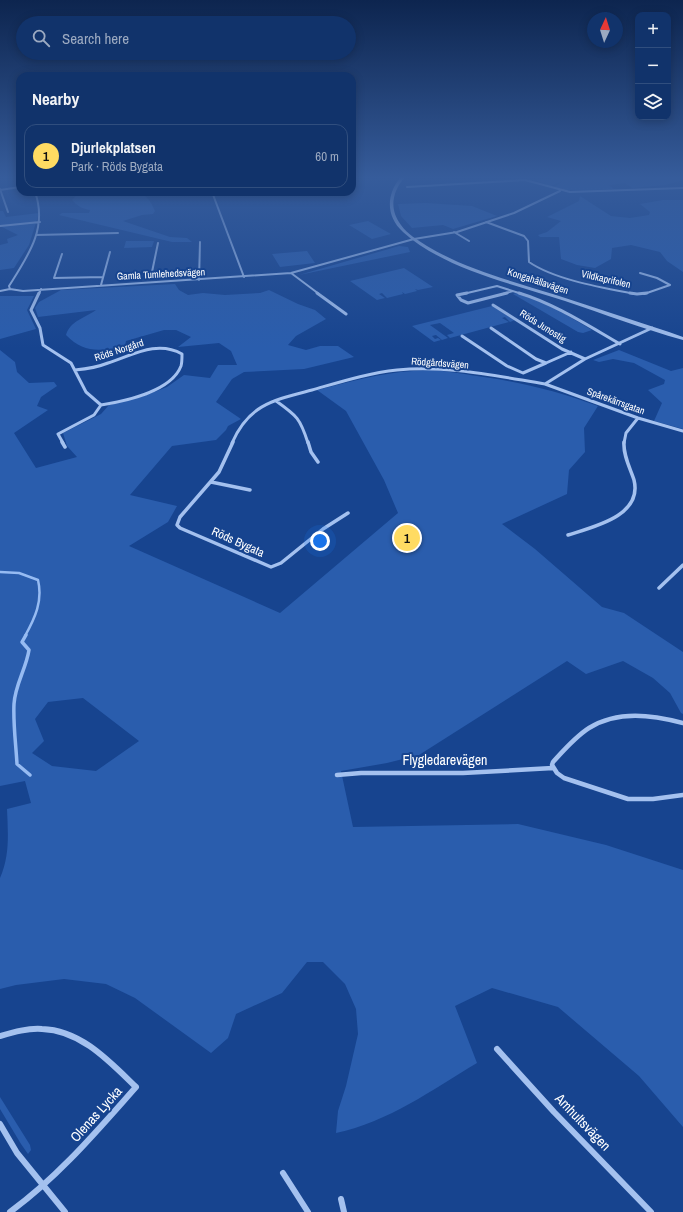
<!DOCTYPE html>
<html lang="en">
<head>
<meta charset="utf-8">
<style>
  body { margin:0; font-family:"Archivo Narrow",sans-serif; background:#1e3f73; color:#f1f3f6 }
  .controls { position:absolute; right:12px; top:12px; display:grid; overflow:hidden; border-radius:8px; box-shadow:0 2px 10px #0003 }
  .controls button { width:36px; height:36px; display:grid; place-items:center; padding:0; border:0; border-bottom:1px solid #304e7e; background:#11336b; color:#f1f3f6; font:20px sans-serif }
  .compass { position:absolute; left:587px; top:12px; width:36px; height:36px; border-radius:50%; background:#11336b; box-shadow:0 2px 10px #0003; rotate:4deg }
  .you { position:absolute; left:320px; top:541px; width:14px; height:14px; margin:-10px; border:3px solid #fff; border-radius:50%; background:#1a73e8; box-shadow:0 0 0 6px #1a73e833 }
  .badge { display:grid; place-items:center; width:26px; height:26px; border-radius:50%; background:#ffdb62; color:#111; font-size:13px; font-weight:700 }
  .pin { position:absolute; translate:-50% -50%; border:2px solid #fff; box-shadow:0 1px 4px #0006 }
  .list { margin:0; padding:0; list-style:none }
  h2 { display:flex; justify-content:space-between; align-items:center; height:52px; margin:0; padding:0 16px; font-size:17px }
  h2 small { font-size:13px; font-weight:400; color:#9caac1 }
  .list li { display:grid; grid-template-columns:26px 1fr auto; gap:12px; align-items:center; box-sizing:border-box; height:64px; margin:0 8px 8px; padding:0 8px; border:1px solid #304e7e; border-radius:12px }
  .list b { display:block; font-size:15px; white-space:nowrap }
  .list p { margin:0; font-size:13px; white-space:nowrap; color:#9caac1 }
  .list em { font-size:13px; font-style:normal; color:#9caac1 }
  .icon { flex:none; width:22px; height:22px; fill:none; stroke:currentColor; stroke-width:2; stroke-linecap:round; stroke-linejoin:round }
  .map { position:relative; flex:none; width:683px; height:1212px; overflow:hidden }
  .search { position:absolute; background:#11336b; box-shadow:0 2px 10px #0003; left:16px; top:16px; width:340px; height:44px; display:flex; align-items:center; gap:10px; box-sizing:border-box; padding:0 14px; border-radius:22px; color:#9caac1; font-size:15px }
  .panel { position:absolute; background:#11336b; box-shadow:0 2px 10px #0003; left:16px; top:72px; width:340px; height:124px; border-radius:12px }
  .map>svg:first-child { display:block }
  .green { fill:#2a5dad; fill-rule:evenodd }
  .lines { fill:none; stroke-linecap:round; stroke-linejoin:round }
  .stream-far1 { stroke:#96bbf2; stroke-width:2.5 }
  .stream { stroke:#96bbf2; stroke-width:3.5 }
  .minor-far4 { stroke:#a4c1ef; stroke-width:2 }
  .minor-far3 { stroke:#a4c1ef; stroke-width:3 }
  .minor-far2 { stroke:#a4c1ef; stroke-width:3.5 }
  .minor-far1 { stroke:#a4c1ef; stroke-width:4.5 }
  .minor { stroke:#a4c1ef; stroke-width:6 }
  .tertiary { fill:#a4c1ef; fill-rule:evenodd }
  .labels { text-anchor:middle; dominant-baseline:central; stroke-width:4; stroke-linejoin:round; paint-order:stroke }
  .far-street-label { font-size:10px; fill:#fff; stroke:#17448f }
  .street-label { font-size:12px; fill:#fff; stroke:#17448f }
  .near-street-label { font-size:14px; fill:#fff; stroke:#17448f }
</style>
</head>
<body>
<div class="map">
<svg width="683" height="1212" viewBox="0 0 683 1212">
  <rect width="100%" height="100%" fill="#17448f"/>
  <!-- green -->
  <path class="green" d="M562 178H683V180L665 185 632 188 625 183 609 185 614 189 590 190V191L563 190 554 187 563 181 551 186 535 180Z
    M84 192H138C147 195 151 202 155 211L153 214 142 215 123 221 170 237 187 238 192 242H172L59 215 62 213H89L90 210C83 209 77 206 72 200L78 194Z
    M580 196 611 216 630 218 649 215 650 212 640 204 663 200H683V272L667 261 660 252 631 245 612 248 611 259 595 268 577 265 561 259 559 237H540L538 235 547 232 561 221 547 217 579 201Z
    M426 203 472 206 497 216 453 229 443 225 412 228 401 216 398 204Z
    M0 211H3L6 217 39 213 29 245 14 268 0 270V245L8 243 7 239 18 235 0 226Z
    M368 221 391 234 372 239 349 225Z
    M126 241H154L152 247 124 248Z
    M399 246 408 247 410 252 299 275Z
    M307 251 315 263 280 267 272 254Z
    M404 268 433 287 418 290 415 289 417 291 405 294 402 292 403 294 387 298 382 293 379 294 385 298 377 300 350 281Z
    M175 284 179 290 188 295 203 293 225 295 260 293 269 290 298 304 315 310 326 319 296 336 288 345 306 350 320 346H338L354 357 304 369 244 372 232 379 216 402 241 419 228 426 226 430 216 440 172 446 130 495 177 506 168 522 129 546 280 613 398 513 384 480 346 411 317 390C349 382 380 373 413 371 431 369 452 372 470 375 516 381 554 390 598 406L584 428 585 452 569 470 567 494 502 524 535 549 602 607 624 613 683 652V714L681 713 670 693 653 678 623 661 586 674 567 661 419 755 387 763 341 771 353 827 518 824 606 845 683 870V1127L639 1076 558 1007 492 988 455 1006 477 1063C432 1090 388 1122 336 1133L338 1111 346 1086 358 1034 356 1009 345 984 323 962H307L282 993 236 1014 228 1038 211 1053 135 998 106 984 64 979 16 985 0 989V878C10 856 8 833 7 809L31 803 25 781 0 786V350L15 362 17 372 29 383 54 382 57 386 41 397 37 406 48 410 14 433 36 468 77 457 67 446 63 433 101 414 109 405 141 397 167 387 184 375 210 378 218 365H237L231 351 219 343 178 347 191 337 176 330H164L126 341 125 346C101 351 84 354 66 335 70 321 85 318 96 310L38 317 35 308 39 302 61 290ZM83 698 139 741 96 771 52 766 32 753 44 741 35 719 48 702Z
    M516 293 551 306 592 330 583 333 578 332 513 294Z
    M0 296H34L27 310 36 329 0 339Z
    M492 306 515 320 510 322 505 317 502 318 509 322 450 338 447 335 454 333 440 323 430 325 448 338 442 340 436 335 432 336 435 339 438 338 441 340 434 342 412 326Z
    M619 350 671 371 683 368V429L654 421 662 403 648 390 664 384 665 380 634 363 613 359 599 362 593 360Z
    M0 1097 30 1145 31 1150 28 1154 21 1144 0 1109Z"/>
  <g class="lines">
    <!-- stream-far1 -->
    <path class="stream-far1" d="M0 572 19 573 38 580C43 601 35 618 25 636"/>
    <!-- stream -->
    <path class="stream" d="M26 635 22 642 29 650C26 669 15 685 14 704 13 724 16 745 17 764L30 775"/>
    <!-- minor-far4 -->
    <path class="minor-far4" d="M407 187 525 180 570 192 683 188
      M0 189 8 212
      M0 190 20 187
      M212 192 244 277
      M486 222 524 236 528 241 529 262C555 280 604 288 635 294
      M0 226 40 222
      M454 232 469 241
      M36 235 118 233
      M158 243 152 272H199
      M62 254 54 278 103 277
      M291 273 319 294
      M640 273 657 278 670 285 644 294
      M199 280 200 242
      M101 285 110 252
      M10 289 9 286C28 256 48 228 35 192
      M0 291 10 289 23 291 291 273 414 239 457 232 514 213 560 191
      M39 294 41 289
      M463 294 497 286 522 294
      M503 294 513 291"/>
    <!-- minor-far3 -->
    <path class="minor-far3" d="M39 293 31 310 40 328 43 345 71 363 86 392 101 405 94 415 58 434 63 443
      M317 293 346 314
      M467 293 457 295 461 300 468 303 507 293
      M519 293C555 304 587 325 620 344
      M630 293 637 294 647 293
      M493 305 562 349 585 359
      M491 328 536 359 546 363 571 352
      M462 336 507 366 523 373 546 363
      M75 370C86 369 98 367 108 363 133 355 157 340 182 354 182 358 182 363 181 366 171 392 125 401 101 405
      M545 384 638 418 683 431
      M276 401C297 416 300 418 308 443
      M232 443C249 404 274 400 312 390 340 382 368 373 397 370 447 365 496 376 545 384L585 359 652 328
      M624 443 626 433 638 418"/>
    <!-- minor-far2 -->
    <path class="minor-far2" d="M62 442 65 447
      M233 442 219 472 180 517 177 525 180 528 271 567 281 563 323 529 348 513
      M308 442 311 452 318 462
      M211 482 250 490
      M568 535C593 527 643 516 634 480 630 468 623 455 624 442
      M659 588 683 565"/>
    <!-- minor-far1 -->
    <path class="minor-far1" d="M683 723C652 715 618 710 589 728 575 737 564 750 553 762L552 765 557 773 564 778 628 799H653L683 795
      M337 775 361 773H463L553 768"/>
    <!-- minor -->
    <path class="minor" d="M0 1036C14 1032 28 1028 42 1029 81 1030 110 1062 136 1087 96 1132 59 1176 10 1212
      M497 1049 554 1112 651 1212
      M0 1124 17 1153 65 1212
      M283 1173 308 1212
      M341 1199 344 1212"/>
    <!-- tertiary -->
    <path class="tertiary" d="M400 178H404C392 193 389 209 401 225 407 234 418 240 427 246 467 270 512 281 556 295 594 307 631 320 669 332L683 337V340C643 329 604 314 565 301 513 284 444 269 403 232 386 217 386 195 400 178Z"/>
  </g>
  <!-- sky -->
  <linearGradient id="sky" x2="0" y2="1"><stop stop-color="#0d254f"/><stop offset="0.51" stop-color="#365c9b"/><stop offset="1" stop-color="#365c9b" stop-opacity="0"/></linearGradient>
  <rect width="683" height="348" fill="url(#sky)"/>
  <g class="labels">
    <!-- far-street labels -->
    <g class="far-street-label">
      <text transform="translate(161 274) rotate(-3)">Gamla Tumlehedsvägen</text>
      <text transform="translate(606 279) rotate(13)">Vildkaprifolen</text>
      <text transform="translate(538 281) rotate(18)">Kongahällavägen</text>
      <text transform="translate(543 326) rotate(32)">Röds Junostig</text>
      <text transform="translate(119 350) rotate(-18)">Röds Norgård</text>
      <text transform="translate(440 363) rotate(4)">Rödgårdsvägen</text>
      <text transform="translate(616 401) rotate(20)">Spårekärrsgatan</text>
    </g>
    <!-- street labels -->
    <g class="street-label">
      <text transform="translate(238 542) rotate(24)">Röds Bygata</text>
    </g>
    <!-- near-street labels -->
    <g class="near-street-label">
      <text x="445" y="760">Flygledarevägen</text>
      <text transform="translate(96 1114) rotate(-48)">Olenas Lycka</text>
      <text transform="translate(583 1122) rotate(46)">Amhultsvägen</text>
    </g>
  </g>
</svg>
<div class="controls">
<button>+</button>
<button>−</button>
<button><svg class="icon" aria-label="layers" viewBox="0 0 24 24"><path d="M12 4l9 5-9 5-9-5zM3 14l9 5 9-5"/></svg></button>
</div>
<svg class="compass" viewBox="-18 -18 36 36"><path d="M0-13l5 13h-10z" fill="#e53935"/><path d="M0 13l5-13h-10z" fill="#9caac1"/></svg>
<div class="you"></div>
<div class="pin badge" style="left:407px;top:538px">1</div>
<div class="search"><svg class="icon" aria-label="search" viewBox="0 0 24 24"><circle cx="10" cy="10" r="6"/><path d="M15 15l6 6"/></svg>Search here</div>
<section class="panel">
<h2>Nearby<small></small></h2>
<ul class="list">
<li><span class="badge">1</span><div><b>Djurlekplatsen</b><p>Park · Röds Bygata</p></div><em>60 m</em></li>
</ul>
</section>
</div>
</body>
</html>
